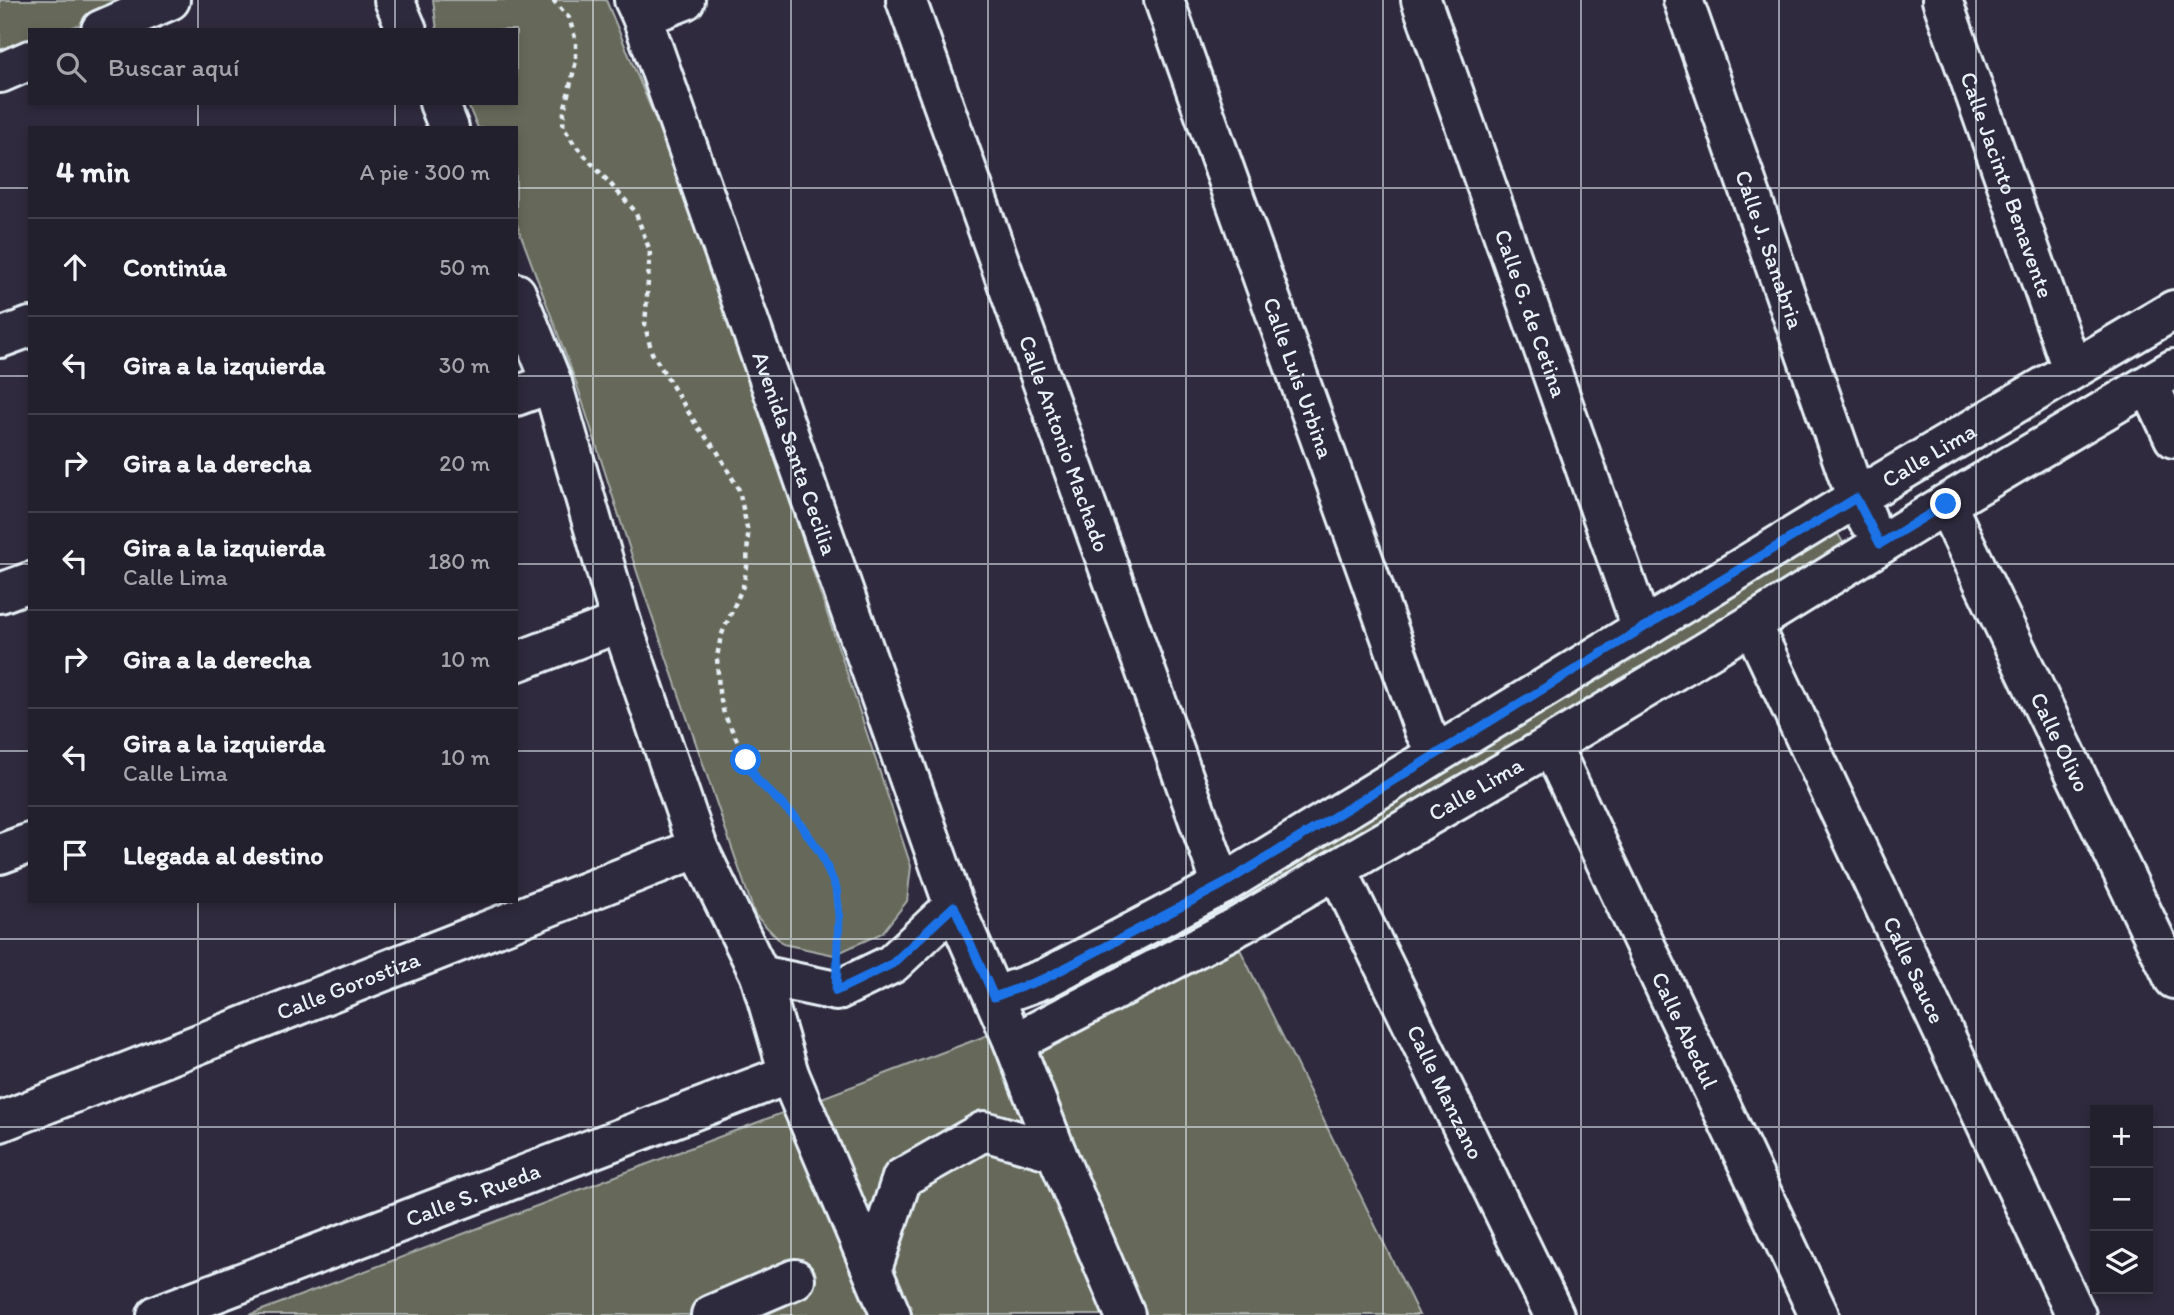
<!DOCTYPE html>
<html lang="es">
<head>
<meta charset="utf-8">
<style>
  body { margin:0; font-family:Itim,sans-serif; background:#2f2d3a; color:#f1f3f6 }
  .controls { position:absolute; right:21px; bottom:21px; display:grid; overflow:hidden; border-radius:0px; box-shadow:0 4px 10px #0003 }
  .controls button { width:63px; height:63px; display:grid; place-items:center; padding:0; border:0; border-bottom:2px solid #403e4a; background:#23202e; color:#f1f3f6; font:35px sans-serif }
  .stop { position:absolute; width:21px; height:21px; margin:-16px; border:5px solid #1a73e8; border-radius:50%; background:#fff }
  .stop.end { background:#1a73e8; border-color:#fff; box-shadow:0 2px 7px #0008 }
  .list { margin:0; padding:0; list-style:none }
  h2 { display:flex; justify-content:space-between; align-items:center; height:91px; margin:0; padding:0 28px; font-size:30px }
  h2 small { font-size:23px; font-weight:400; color:#a3a3aa }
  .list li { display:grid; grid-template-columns:46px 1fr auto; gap:21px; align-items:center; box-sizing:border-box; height:98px; padding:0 28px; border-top:2px solid #403e4a }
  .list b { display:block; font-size:26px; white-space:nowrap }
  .list p { margin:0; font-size:23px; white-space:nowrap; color:#a3a3aa }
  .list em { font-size:23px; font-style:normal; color:#a3a3aa }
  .icon { flex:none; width:38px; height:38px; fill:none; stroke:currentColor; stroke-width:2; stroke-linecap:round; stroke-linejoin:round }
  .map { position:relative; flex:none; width:2174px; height:1315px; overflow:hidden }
  .search { position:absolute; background:#23202e; box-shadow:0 4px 10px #0003; left:28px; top:28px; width:490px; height:77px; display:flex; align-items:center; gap:18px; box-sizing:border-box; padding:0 24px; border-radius:0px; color:#a3a3aa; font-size:26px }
  .panel { position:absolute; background:#23202e; box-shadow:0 4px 10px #0003; left:28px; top:126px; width:490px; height:777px; border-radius:0px }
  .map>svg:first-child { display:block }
  .green { fill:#66695a; stroke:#a7ada9; stroke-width:2 }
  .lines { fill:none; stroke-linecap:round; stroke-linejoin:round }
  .minor-casing { stroke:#e8f1f8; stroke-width:44 }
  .path { stroke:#e8f1f8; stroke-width:4.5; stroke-dasharray:5 5; stroke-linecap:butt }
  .minor { stroke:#2f2a3d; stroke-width:38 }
  .route { stroke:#1a73e8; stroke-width:9 }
  .grid { fill:none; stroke:#e8f1f8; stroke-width:2; stroke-opacity:0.55 }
  .labels { text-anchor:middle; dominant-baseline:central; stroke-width:7; stroke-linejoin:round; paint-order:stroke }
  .street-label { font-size:23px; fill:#e8f1f8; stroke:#2f2a3d }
</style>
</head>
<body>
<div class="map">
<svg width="2174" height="1315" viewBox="0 0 2174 1315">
  <rect width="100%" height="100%" fill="#2f2a3d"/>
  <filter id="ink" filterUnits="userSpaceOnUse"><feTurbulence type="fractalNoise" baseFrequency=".0143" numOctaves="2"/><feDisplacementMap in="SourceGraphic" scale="14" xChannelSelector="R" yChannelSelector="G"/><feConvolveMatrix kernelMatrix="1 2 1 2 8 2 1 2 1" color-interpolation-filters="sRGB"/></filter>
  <g filter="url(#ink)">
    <!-- green -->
    <path class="green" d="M0 0H146L65 30H30V43L0 54Z
      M433 0H606L692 207 911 866 907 901 882 933 834 955 783 944 755 915 638 575 577 385 516 222V128H478L467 103H516V30H437Z
      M1837 532 1845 546 1246 911 1236 892Z
      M1236 941 1419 1315H249Z"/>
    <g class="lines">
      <defs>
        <g id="minor">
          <path d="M394 0 407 30"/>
          <path id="s1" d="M634 0 642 17 954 906 1014 1043 1056 1152 1125 1315"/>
          <path id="s2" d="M906 0 1222 885"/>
          <path id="s3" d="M1164 0 1424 730 1437 753"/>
          <path id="s4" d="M1421 0 1642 629"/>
          <path id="s5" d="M1683 0 1848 475 1867 519"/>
          <path id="s6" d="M1942 0 2072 369"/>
          <path d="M642 17 685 0"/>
          <path d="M101 30 170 0"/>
          <path d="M0 73 30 60"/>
          <path d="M439 103 449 128"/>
          <path d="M516 293 552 383 621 622 698 848 760 975 789 1074 891 1315"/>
          <path d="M0 338 30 327"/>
          <path d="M2149 385 2174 438"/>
          <path d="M516 396 552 383"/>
          <path id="s7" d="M1946 504 2174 979"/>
          <path d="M0 593 30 582"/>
          <path id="s8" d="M1752 624 2076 1315"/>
          <path d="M516 662 621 622"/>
          <path id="s9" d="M1551 745 1819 1315"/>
          <path d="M0 854 30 843"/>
          <path id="s10" d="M1337 869 1554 1315"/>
          <path d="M760 975 836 991 892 964 954 906"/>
          <path id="s11" d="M994 997 1046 978 1222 885 1856 498 2174 310"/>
          <path id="s12" d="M1014 1043 1242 924 1551 745 1752 624 1946 504 2174 369"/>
          <path id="s13" d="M0 1122 698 848"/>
          <path d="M872 1269 902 1178 984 1131 1056 1152"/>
          <path id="s14" d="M157 1315 789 1074"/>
          <path d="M711 1315 795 1279"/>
        </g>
      </defs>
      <!-- minor casing -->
      <use href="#minor" class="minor-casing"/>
      <!-- path -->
      <path class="path" d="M553 0 569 18 576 41V61L564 111 563 127 575 145 635 211 650 251 645 326 652 353 697 426 717 451 739 490 745 518 748 533 747 567 743 586 721 636 717 657 719 692 724 714 757 780 797 818 820 852 836 888 839 916 837 949"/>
      <!-- minor -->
      <use href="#minor" class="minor"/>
    </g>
  </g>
  <g class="lines" filter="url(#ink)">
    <!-- route -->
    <path class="route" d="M746 760 757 780 796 818 820 852 836 888 839 916 836 991 892 964 954 906 994 997 1046 978 1222 885 1856 498 1880 544 1946 504"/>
  </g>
  <!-- grid -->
  <path class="grid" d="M198 0V30M395 0V30M593 0V1315M791 0V1315M988 0V1315M1186 0V1315M1383 0V1315M1581 0V1315M1779 0V1315M1976 0V1315M198 103V128M395 103V128M0 188H30M516 188H2174M0 376H30M516 376H2174M0 564H30M516 564H2174M0 751H30M516 751H2174M198 901V1315M395 901V1315M0 939H2174M0 1127H2095M2148 1127H2174"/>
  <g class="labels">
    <!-- street labels -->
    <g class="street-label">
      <text stroke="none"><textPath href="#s6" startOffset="196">Calle Jacinto Benavente</textPath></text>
      <text stroke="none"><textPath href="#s5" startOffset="264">Calle J. Sanabria</textPath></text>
      <text stroke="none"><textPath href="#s4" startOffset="332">Calle G. de Cetina</textPath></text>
      <text stroke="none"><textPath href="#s3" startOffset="401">Calle Luis Urbina</textPath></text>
      <text stroke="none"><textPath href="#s2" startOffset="471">Calle Antonio Machado</textPath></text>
      <text stroke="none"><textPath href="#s1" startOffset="481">Avenida Santa Cecilia</textPath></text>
      <text stroke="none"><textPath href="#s11" startOffset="1082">Calle Lima</textPath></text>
      <text stroke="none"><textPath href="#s7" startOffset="264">Calle Olivo</textPath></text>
      <text stroke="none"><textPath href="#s12" startOffset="527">Calle Lima</textPath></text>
      <text stroke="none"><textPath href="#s8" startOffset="382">Calle Sauce</textPath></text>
      <text stroke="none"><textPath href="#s13" startOffset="374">Calle Gorostiza</textPath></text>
      <text stroke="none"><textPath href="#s9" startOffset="315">Calle Abedul</textPath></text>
      <text stroke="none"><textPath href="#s10" startOffset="248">Calle Manzano</textPath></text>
      <text stroke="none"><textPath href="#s14" startOffset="338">Calle S. Rueda</textPath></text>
    </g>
  </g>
</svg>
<div class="controls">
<button>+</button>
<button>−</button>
<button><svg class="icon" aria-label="layers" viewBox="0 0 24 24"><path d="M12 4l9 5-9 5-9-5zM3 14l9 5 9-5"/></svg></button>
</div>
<div class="stop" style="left:746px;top:760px"></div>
<div class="stop end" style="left:1946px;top:504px"></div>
<div class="search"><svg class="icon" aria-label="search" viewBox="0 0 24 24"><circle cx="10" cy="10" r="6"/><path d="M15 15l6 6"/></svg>Buscar aquí</div>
<section class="panel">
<h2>4 min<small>A pie · 300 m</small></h2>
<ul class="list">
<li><svg class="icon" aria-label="ahead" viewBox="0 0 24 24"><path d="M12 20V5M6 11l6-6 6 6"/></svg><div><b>Continúa</b></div><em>50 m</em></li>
<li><svg class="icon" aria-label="left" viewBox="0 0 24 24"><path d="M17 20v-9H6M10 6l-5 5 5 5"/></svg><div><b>Gira a la izquierda</b></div><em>30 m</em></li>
<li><svg class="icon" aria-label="right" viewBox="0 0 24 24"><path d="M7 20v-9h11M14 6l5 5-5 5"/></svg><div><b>Gira a la derecha</b></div><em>20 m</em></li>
<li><svg class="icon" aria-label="left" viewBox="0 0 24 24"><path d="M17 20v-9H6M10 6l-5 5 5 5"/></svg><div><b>Gira a la izquierda</b><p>Calle Lima</p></div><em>180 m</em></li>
<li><svg class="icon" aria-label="right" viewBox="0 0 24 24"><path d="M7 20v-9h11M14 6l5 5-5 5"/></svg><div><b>Gira a la derecha</b></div><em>10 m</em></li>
<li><svg class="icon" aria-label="left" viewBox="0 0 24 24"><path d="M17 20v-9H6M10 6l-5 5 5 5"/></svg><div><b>Gira a la izquierda</b><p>Calle Lima</p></div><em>10 m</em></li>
<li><svg class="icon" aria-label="arrive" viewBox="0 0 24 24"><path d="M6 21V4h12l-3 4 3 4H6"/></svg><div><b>Llegada al destino</b></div></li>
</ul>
</section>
</div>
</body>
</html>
